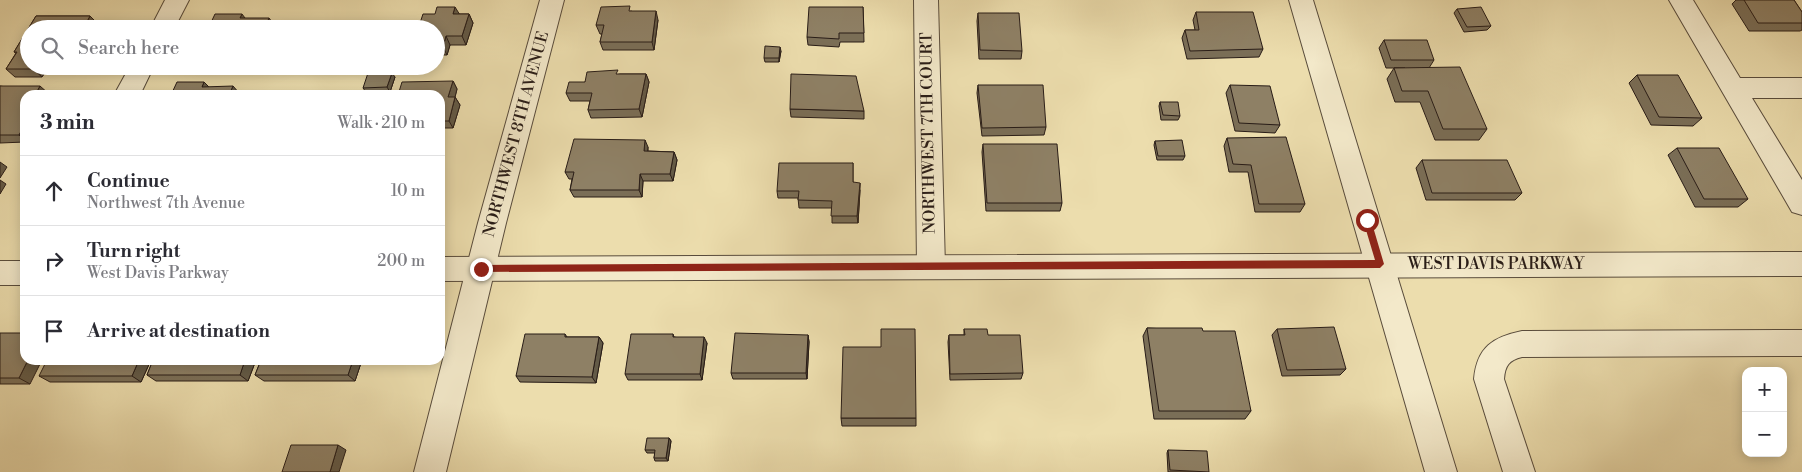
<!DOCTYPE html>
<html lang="en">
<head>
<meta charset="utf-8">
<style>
  body { margin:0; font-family:"Libre Bodoni",serif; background:#f7f7f7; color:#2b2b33 }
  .controls { position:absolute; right:15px; bottom:15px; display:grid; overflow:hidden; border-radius:10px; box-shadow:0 2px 12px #0003 }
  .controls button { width:45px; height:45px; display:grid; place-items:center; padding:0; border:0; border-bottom:1px solid #e1e1e2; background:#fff; color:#2b2b33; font:25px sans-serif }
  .stop { position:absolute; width:15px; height:15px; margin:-11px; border:4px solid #8f2418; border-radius:50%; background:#fff }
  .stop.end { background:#8f2418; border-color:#fff; box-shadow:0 1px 5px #0008 }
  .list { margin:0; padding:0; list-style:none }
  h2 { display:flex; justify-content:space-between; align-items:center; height:65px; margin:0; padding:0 20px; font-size:21px }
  h2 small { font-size:16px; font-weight:400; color:#7c7c81 }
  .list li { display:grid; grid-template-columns:32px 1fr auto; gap:15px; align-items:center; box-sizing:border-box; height:70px; padding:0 20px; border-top:1px solid #e1e1e2 }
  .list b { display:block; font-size:19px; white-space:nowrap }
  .list p { margin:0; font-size:16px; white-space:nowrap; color:#7c7c81 }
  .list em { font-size:16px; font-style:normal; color:#7c7c81 }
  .icon { flex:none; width:28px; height:28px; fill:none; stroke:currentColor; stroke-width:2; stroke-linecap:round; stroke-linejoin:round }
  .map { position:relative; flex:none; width:1802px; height:472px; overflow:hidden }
  .search { position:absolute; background:#fff; box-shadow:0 2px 12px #0003; left:20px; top:20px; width:425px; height:55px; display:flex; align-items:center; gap:12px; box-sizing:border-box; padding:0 18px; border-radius:28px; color:#7c7c81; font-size:19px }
  .panel { position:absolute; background:#fff; box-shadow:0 2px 12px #0003; left:20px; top:90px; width:425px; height:275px; border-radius:15px }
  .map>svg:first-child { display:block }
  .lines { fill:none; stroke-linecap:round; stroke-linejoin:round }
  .minor-casing { stroke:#594c3c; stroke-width:2 }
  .tertiary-casing { stroke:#594c3c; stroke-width:2 }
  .minor { fill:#f3e9ca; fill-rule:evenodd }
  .tertiary { fill:#f3e9ca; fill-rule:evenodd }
  .wall { fill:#7a6e57; stroke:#281c17 }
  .shaded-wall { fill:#635a47; stroke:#281c17 }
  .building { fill:#8e8065; stroke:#281c17 }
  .route { fill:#8f2418 }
  .labels { text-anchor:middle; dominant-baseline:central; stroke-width:4; stroke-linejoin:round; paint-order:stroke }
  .street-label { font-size:16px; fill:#281c17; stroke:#f3e9ca }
</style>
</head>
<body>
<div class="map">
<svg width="1802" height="472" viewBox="0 0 1802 472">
  <rect width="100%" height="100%" fill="#ecddad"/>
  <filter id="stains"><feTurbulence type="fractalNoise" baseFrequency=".004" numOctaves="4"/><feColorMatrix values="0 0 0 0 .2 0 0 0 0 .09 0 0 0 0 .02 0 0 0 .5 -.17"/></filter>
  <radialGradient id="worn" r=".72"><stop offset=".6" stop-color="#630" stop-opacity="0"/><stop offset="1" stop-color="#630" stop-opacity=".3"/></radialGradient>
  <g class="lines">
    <defs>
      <path id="minor" d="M165 0H189L174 29H150Z
        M540 0H564L506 223 446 472H414L478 223Z
        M914 0H938L945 267 941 276 931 279 921 276 917 267Z
        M1289 0H1313L1457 472H1425Z
        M1669 0H1693L1740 78H1802V98H1752L1802 180V215L1792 212Z
        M130 66H154L140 95H114Z
        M1802 330V356L1522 357C1509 360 1505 366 1504 379L1535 472H1503L1474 379C1477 347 1493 337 1522 331Z"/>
      <path id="tertiary" d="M1802 252V276L440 281V257Z
        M0 261H25V285H0Z"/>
    </defs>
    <!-- minor casing -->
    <use href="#minor" class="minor-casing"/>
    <!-- tertiary casing -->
    <use href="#tertiary" class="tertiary-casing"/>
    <!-- minor -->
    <use href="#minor" class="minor"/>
    <!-- tertiary -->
    <use href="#tertiary" class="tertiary"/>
  </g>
  <!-- wall -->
  <path class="wall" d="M1736 0H1794L1802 12V30L1800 31H1749L1732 4Z
    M863 7 864 42H840L839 47 808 45 807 37Z
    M1457 9 1491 26 1487 30 1464 32 1454 13Z
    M631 11 658 20 654 50H603L600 42 602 34H600L596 25Z
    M1196 12 1263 49 1259 57 1187 59 1182 38 1185 30H1195L1193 20Z
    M978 13 1022 51 1021 59H979L977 21Z
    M459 14H469L473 23 466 45H450L447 55H436V29Z
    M36 16H90L98 24 96 29H29V66H49L42 77H15L6 69 16 53 14 52Z
    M1384 40 1434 60 1429 68 1487 129 1479 140H1435L1420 102H1395L1387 79 1394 68H1405H1386L1379 48Z
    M781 51 779 62H765L764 58Z
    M620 74H646L649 82 642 117 591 118 588 110 590 101H570L566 93 585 82Z
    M1637 75 1702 118 1693 126 1651 125 1629 83Z
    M395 77 390 92H366L363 88Z
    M453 81 457 89 455 97 460 105 453 128H440V95Z
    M978 85 1046 127 1044 135 982 136 977 93Z
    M1230 85 1280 125 1275 133 1235 131 1226 93Z
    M0 86 49 94V95H25V142L0 143Z
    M1160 102 1180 116 1178 120H1161L1159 106Z
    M790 109 864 111V119L791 117Z
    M1227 138 1305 204 1300 212H1255L1248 172H1229L1224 146Z
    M1155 141 1185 156 1183 160H1157L1154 145Z
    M983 144 1062 203 1060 211H986L982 152Z
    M648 147V151L674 152 677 160 673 181H643L642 197H574L570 190 572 179H569L565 172Z
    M1677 148 1748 199 1738 207H1695L1668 155Z
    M1422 160 1522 193 1515 200H1426L1416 168Z
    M853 163V182L860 190 858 223H832V208H799L798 198H778L777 191Z
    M1147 328 1203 331 1251 411 1245 419H1154L1143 336Z
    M964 329 1023 373 1021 379 950 380 948 342 949 335H964Z
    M1277 329 1346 369 1340 375 1282 376 1272 335Z
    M0 333 30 384H0Z
    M565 334 567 337H599L603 343 596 383 520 382 516 376Z
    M673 334 674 337 707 343 702 380H628L625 374Z
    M808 335 809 342 807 379H733L731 373Z
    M151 360 141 382H50L39 376Z
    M153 360H256L248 381H156L147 375Z
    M261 360H362L355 381H264L255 375Z
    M841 418H916V426H842Z
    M669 438 671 441 668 461H655L654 458 655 453H647L645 450Z
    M1168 450 1209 472H1168L1167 453Z"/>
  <!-- shaded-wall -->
  <path class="shaded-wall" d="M455 7 460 15 453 14Z
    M656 11 658 20 654 50 652 42Z
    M242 14 248 22 240 18Z
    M469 14 473 23 466 45 462 36Z
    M90 16 98 24 96 29H83Z
    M269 18 275 26 274 29H264Z
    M446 36 450 45 447 55 443 47Z
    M780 47 781 51 779 62V58Z
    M35 66H49L42 77 33 69Z
    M392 73 395 77 390 92 387 87Z
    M646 74 649 82 642 117 639 109Z
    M453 81 457 89 453 105 448 97Z
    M204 82 212 90 202 87Z
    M40 86 49 94V95H35Z
    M233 86 240 94 239 95H229Z
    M455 97 460 105 453 128 449 121Z
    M25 124V140L19 135Z
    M645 140 648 147 647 158 644 151Z
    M674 152 677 160 673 181 670 174Z
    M0 162 7 167 0 178Z
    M640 174 643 181 642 197 639 190Z
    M0 180 6 184 0 194Z
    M860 183V190L858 223 857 216Z
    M808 335 809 342 807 379 806 373Z
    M599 337 603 343 596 383 592 377Z
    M704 337 707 343 702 380 700 374Z
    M28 360H42L30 384 19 378Z
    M139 360H151L141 382 132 376Z
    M245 360H256L248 381 240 375Z
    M353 360H362L355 381 348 375Z
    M669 438 671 441 668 461 666 458Z
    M338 445 346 450 339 472H330Z"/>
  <!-- building -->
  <path class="building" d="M1744 0H1794L1802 12V23H1758Z
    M630 6 629 11H656L652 42H600L604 25H596L601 7Z
    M437 7H455L453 14H469L462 36H446L443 47H436V29H418L423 14H435Z
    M809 7H863L864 33H839V39L807 37Z
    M1481 7 1491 26 1467 27 1457 9Z
    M1196 12H1253L1263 49 1190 51 1185 30H1199Z
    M978 13H1019L1022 51 980 50Z
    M215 14H242L240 18H269L264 29H208Z
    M36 16H90L83 29H29V66H35L33 69H6L17 52H14Z
    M1384 40H1427L1434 60H1391Z
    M765 46 780 47 779 58H764Z
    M1460 67 1487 129H1443L1428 91H1402L1394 68Z
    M618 70 616 74H646L639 109 588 110 592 93H566L569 82H585L587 72Z
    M368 73H392L387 87 363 88Z
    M791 74 856 76 864 111 790 109Z
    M1637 75H1678L1702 118 1659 117Z
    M453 81 448 97H455L449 121H440V95H398L402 82Z
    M177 82H204L202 87 233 86 229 95H171Z
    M978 85H1043L1046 127 982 128Z
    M1230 85 1270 86 1280 125 1239 123Z
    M0 86H40L35 95H25V124L19 135H0Z
    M1160 102H1178L1180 116 1163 115Z
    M1286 137 1305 204H1259L1251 165 1233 164 1227 138Z
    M574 139 645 140 644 151 674 152 670 174H640L639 190H570L574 172H565Z
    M1182 140 1185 156H1158L1155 141Z
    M983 144H1057L1062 203H987Z
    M1677 148H1719L1748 199H1704Z
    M1422 160H1507L1522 193H1432Z
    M779 163H853V182L860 183 857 216H831L832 201 798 200 799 191H777Z
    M1334 327 1346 369 1287 370 1277 329Z
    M1147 328H1202L1203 331H1235L1251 411H1159Z
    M881 329H915L916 418H841L843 347H881Z
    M964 329H987L988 335H1020L1023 373 950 374 949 335H965Z
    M0 333H25L23 337H25V360H28L19 378H0Z
    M735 333 808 335 806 373H731Z
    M525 334H565V337H599L592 377 516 376Z
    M631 334H673V337H704L700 374H625Z
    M47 360H139L132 376H39Z
    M153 360H245L240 375H147Z
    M261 360H353L348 375H255Z
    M647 438H669L666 458H654L655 450H645Z
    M291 445H338L330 472H282Z
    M1168 450 1207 451 1209 472 1170 470Z"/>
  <!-- route -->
  <path class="route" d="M1367 216 1371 220 1384 264 1380 268 481 272 476 269 481 265 1375 260 1363 220Z"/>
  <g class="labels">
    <!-- street labels -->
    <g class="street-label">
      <text transform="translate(928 133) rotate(-91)">NORTHWEST 7TH COURT</text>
      <text transform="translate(516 134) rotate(-75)">NORTHWEST 8TH AVENUE</text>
      <text x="1496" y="264">WEST DAVIS PARKWAY</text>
    </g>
  </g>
  <rect width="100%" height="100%" filter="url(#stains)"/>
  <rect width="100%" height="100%" fill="url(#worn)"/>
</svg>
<div class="controls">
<button>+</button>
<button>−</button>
</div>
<div class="stop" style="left:1367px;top:220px"></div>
<div class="stop end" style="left:481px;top:269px"></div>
<div class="search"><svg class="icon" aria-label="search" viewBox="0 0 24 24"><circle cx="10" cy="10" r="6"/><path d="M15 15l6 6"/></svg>Search here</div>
<section class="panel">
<h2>3 min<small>Walk · 210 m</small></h2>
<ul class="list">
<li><svg class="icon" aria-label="ahead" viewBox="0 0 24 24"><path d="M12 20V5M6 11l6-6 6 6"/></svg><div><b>Continue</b><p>Northwest 7th Avenue</p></div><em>10 m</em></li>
<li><svg class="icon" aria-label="right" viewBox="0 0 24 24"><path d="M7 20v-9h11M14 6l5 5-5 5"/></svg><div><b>Turn right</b><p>West Davis Parkway</p></div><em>200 m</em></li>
<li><svg class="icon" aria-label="arrive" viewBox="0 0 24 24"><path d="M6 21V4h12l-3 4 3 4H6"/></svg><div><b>Arrive at destination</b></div></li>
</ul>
</section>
</div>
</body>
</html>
